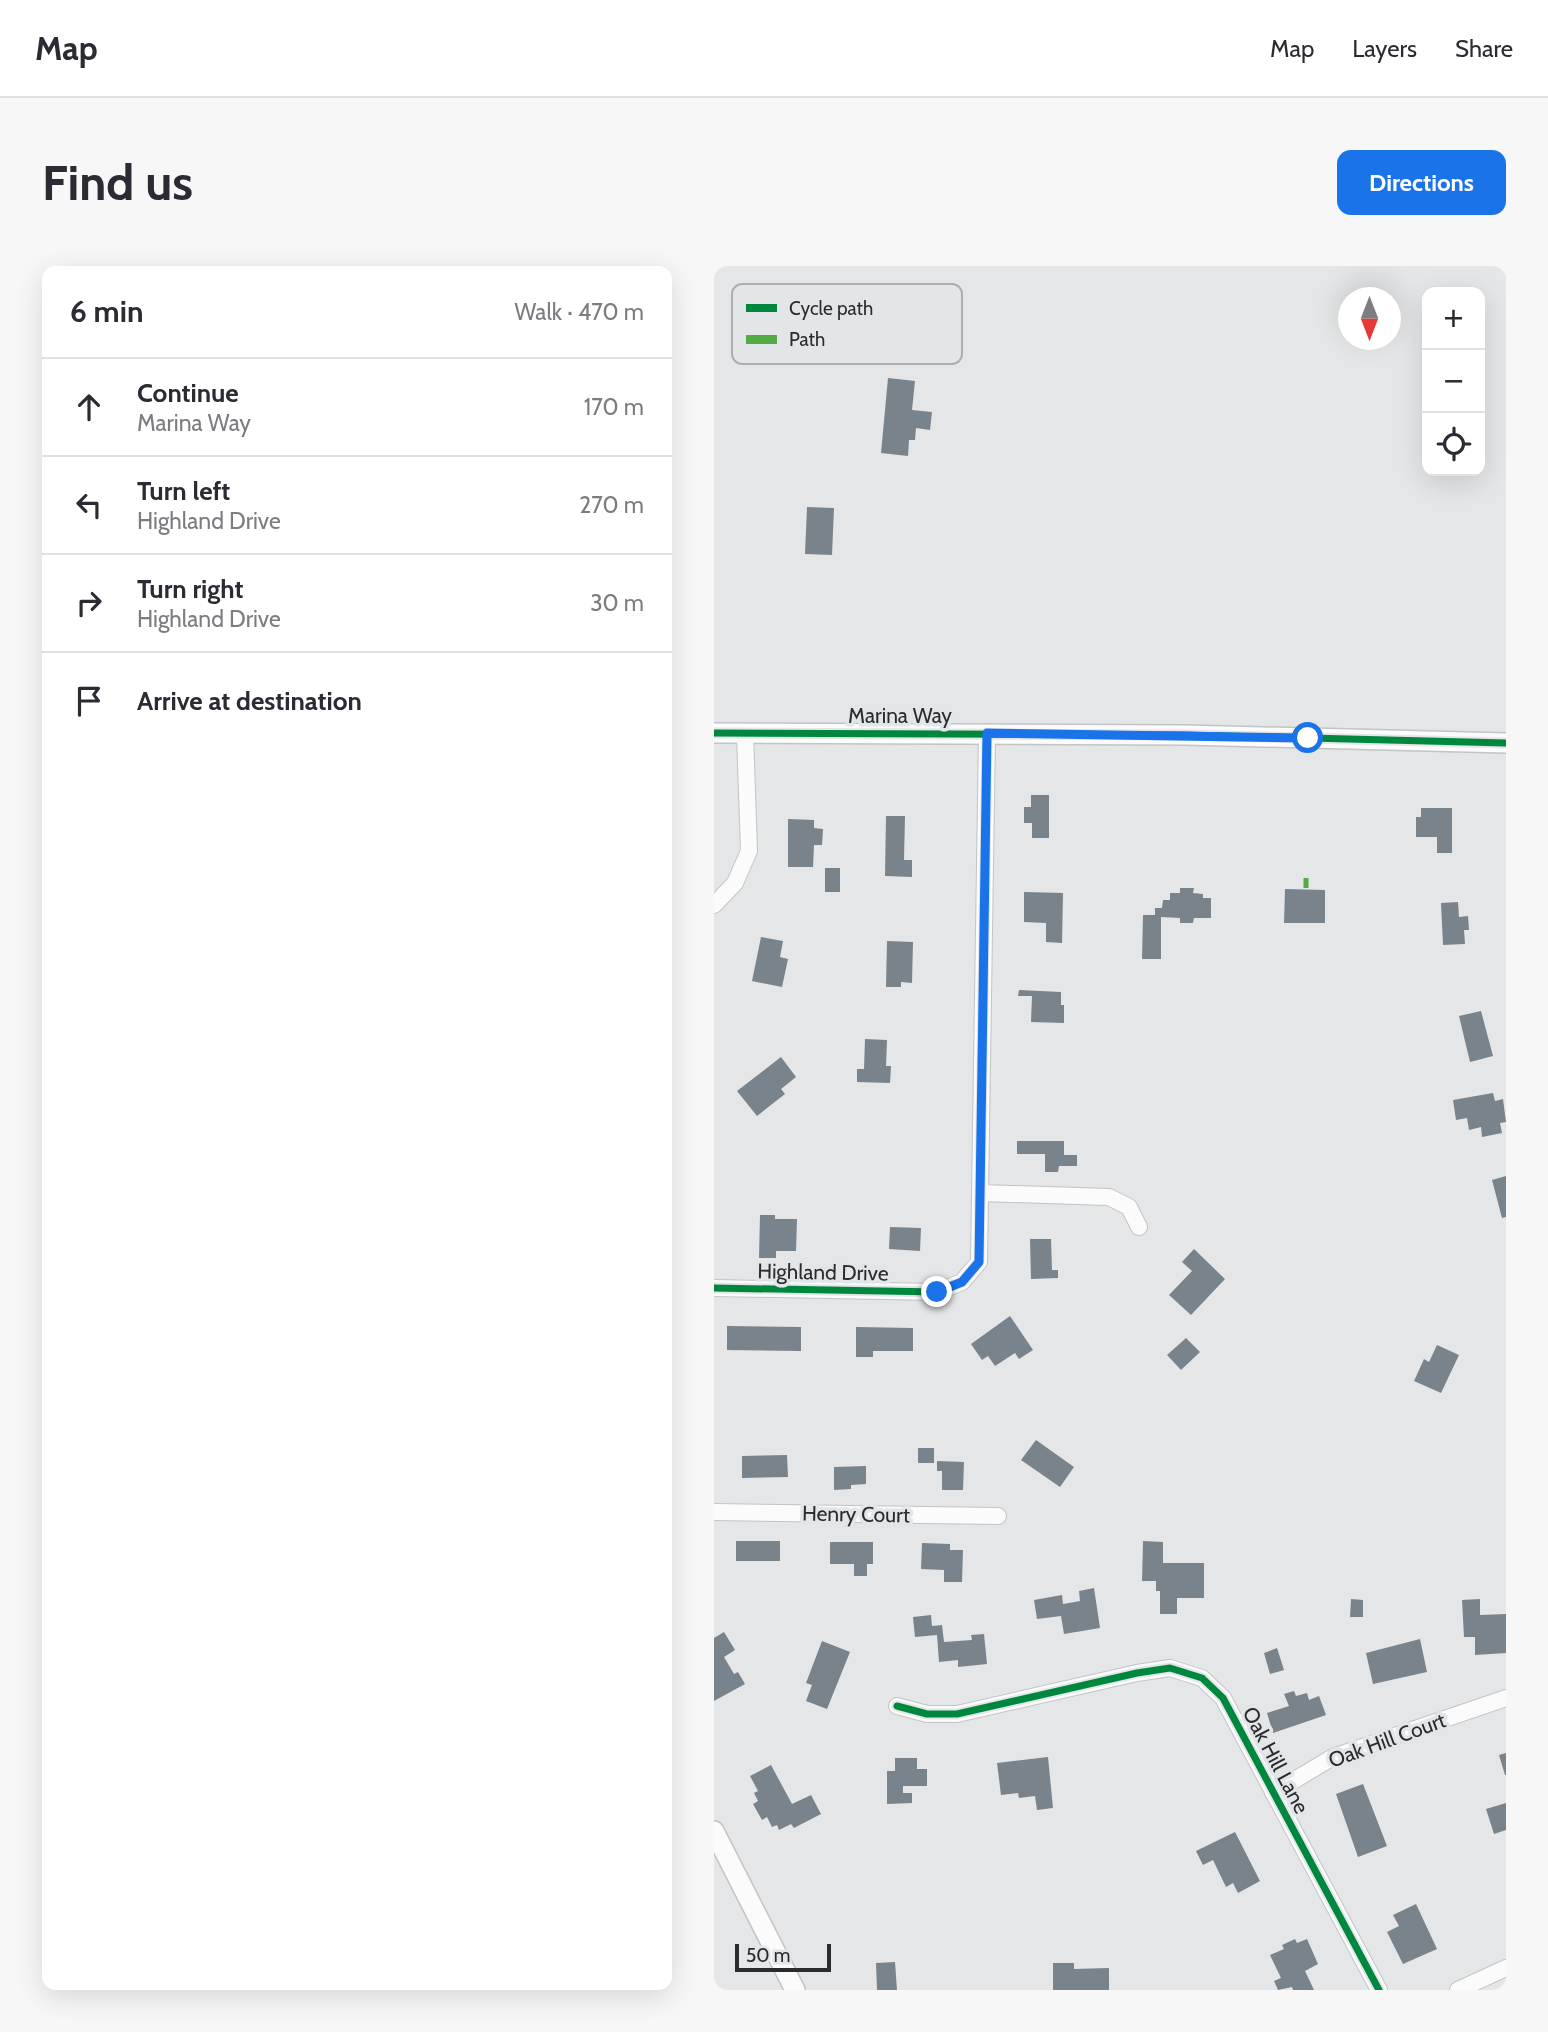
<!DOCTYPE html>
<html lang="en">
<head>
<meta charset="utf-8">
<style>
  body { margin:0; font-family:Cabin,sans-serif; background:#f7f7f7; color:#2b2b33 }
  .controls { position:absolute; right:21px; top:21px; display:grid; overflow:hidden; border-radius:14px; box-shadow:0 7px 28px #0002 }
  .controls button { width:63px; height:63px; display:grid; place-items:center; padding:0; border:0; border-bottom:2px solid #e1e1e2; background:#fff; color:#2b2b33; font:35px sans-serif }
  .compass { position:absolute; left:624px; top:21px; width:63px; height:63px; border-radius:50%; background:#fff; box-shadow:0 7px 28px #0002; rotate:180deg }
  .scale { position:absolute; left:21px; bottom:18px; width:96px; box-sizing:border-box; padding-left:7px; border:4px solid #2a2b2c; border-top:0; font-size:19px; line-height:24px; white-space:nowrap; color:#2a2b2c; -webkit-text-stroke:5px #e3e6e8; paint-order:stroke }
  .stop { position:absolute; width:21px; height:21px; margin:-16px; border:5px solid #1a73e8; border-radius:50%; background:#fff }
  .stop.end { background:#1a73e8; border-color:#fff; box-shadow:0 2px 7px #0008 }
  .list { margin:0; padding:0; list-style:none }
  h2 { display:flex; justify-content:space-between; align-items:center; height:91px; margin:0; padding:0 28px; font-size:30px }
  h2 small { font-size:23px; font-weight:400; color:#7c7c81 }
  .list li { display:grid; grid-template-columns:46px 1fr auto; gap:21px; align-items:center; box-sizing:border-box; height:98px; padding:0 28px; border-top:2px solid #e1e1e2 }
  .list b { display:block; font-size:26px; white-space:nowrap }
  .list p { margin:0; font-size:23px; white-space:nowrap; color:#7c7c81 }
  .list em { font-size:23px; font-style:normal; color:#7c7c81 }
  .icon { flex:none; width:38px; height:38px; fill:none; stroke:currentColor; stroke-width:2; stroke-linecap:round; stroke-linejoin:round }
  .map { position:relative; flex:none; width:792px; height:1724px; overflow:hidden; border-radius:14px }
  header { display:flex; align-items:center; gap:42px; box-sizing:border-box; height:98px; padding:0 35px; background:#fff; border-bottom:2px solid #e1e1e2 }
  header strong { font-size:33px }
  nav { display:flex; gap:38px; margin-inline-start:auto; font-size:24px }
  .intro { display:flex; align-items:center; justify-content:space-between; box-sizing:border-box; height:168px; padding:0 42px }
  h1 { margin:0; font-size:49px }
  .button { padding:18px 32px; border-radius:14px; background:#1a73e8; color:#fff; font-size:24px; font-weight:700 }
  main { display:flex; gap:42px; padding:0 42px }
  aside { flex:1; background:#fff; border-radius:14px; box-shadow:0 7px 28px #0002 }
  .map>svg:first-child { display:block }
  .building { fill:#79838c }
  .lines { fill:none; stroke-linecap:round; stroke-linejoin:round }
  .minor-casing { stroke:#c3c4c5; stroke-width:18 }
  .tertiary-casing { stroke:#c3c4c5; stroke-width:22 }
  .minor { stroke:#fbfbfb; stroke-width:16 }
  .tertiary { stroke:#fbfbfb; stroke-width:19 }
  .quiet { stroke:#53ab44; stroke-width:5; stroke-dasharray:10 5; stroke-linecap:butt }
  .cycleway-casing { stroke:#e3e6e8; stroke-width:11 }
  .cycleway { stroke:#00873e; stroke-width:7 }
  .route { stroke:#1a73e8; stroke-width:9 }
  .labels { text-anchor:middle; dominant-baseline:central; stroke-width:7; stroke-linejoin:round; paint-order:stroke }
  .street-label { font-size:21px; fill:#2a2b2c; stroke:#e3e6e8 }
  .key { fill:#e3e6e8; stroke:#acaeb0; stroke-width:2 }
  .key-label { font-size:19px; fill:#2a2b2c }
</style>
</head>
<body>
<header>
<strong>Map</strong>
<nav><a>Map</a><a>Layers</a><a>Share</a></nav>
</header>
<div class="intro"><h1>Find us</h1><a class="button">Directions</a></div>
<main>
<aside>
<h2>6 min<small>Walk · 470 m</small></h2>
<ul class="list">
<li><svg class="icon" aria-label="ahead" viewBox="0 0 24 24"><path d="M12 20V5M6 11l6-6 6 6"/></svg><div><b>Continue</b><p>Marina Way</p></div><em>170 m</em></li>
<li><svg class="icon" aria-label="left" viewBox="0 0 24 24"><path d="M17 20v-9H6M10 6l-5 5 5 5"/></svg><div><b>Turn left</b><p>Highland Drive</p></div><em>270 m</em></li>
<li><svg class="icon" aria-label="right" viewBox="0 0 24 24"><path d="M7 20v-9h11M14 6l5 5-5 5"/></svg><div><b>Turn right</b><p>Highland Drive</p></div><em>30 m</em></li>
<li><svg class="icon" aria-label="arrive" viewBox="0 0 24 24"><path d="M6 21V4h12l-3 4 3 4H6"/></svg><div><b>Arrive at destination</b></div></li>
</ul>
</aside>
<div class="map">
<svg width="792" height="1724" viewBox="0 0 792 1724">
  <rect width="100%" height="100%" fill="#e4e6e7"/>
  <!-- building -->
  <path class="building" d="M174 112 201 115 198 144 218 146 216 164 202 162 201 174H195L194 190 167 187Z
    M93 241 120 242 118 289 91 288Z
    M317 529H335V572H318V557H310V541H317Z
    M707 542H738V587H723V571H702V551H707Z
    M172 550H191L190 594H198V611L171 610Z
    M74 553 100 554V562L109 563 108 579H100L99 601H74Z
    M111 602H126V626H111Z
    M466 622H480L479 627 489 628V632H497V652H480L479 657H466V652L447 651V693H428L429 649H441V642H448L449 634H456V627H466Z
    M571 623 611 624V657H570Z
    M310 626 349 627 348 677 332 676V657L310 656Z
    M744 636 745 651 754 650 755 664H750L751 678 729 679 727 637Z
    M47 671 69 675 66 691 74 693 68 721 38 715Z
    M173 675 199 676 198 717 187 716V721H172Z
    M305 724 347 726V739H350V757L317 756 318 730H304Z
    M767 745 779 790 756 796 745 750Z
    M151 773 173 774 172 800H177L176 817 143 816V803H150Z
    M67 791 82 811 67 823 71 828 43 850 23 825Z
    M779 827 781 835 789 833 792 856 786 857 788 867 768 871 767 861 755 864 753 852 742 854 739 834Z
    M303 875H350V889H363V900H345L344 906H331V888H303Z
    M792 910V951L788 952 778 914Z
    M46 949H61V953H83L82 985H62V992H45Z
    M176 961 207 962 206 985 175 983Z
    M316 973H337L338 1004H344V1012L317 1013Z
    M480 983 511 1013 477 1049 455 1029 478 1005 468 996Z
    M296 1050 319 1084 305 1093 301 1087 281 1100 274 1090 268 1094 257 1078Z
    M13 1060 87 1061V1085L13 1084Z
    M142 1061 199 1062V1085H159V1091H142Z
    M472 1072 486 1086 467 1104 453 1089Z
    M723 1079 745 1089 727 1127 700 1115 710 1093 715 1096Z
    M322 1174 360 1201 346 1221 307 1194Z
    M204 1182H220V1197H204Z
    M73 1189 74 1211 28 1212V1190Z
    M223 1195 250 1196 249 1224H228V1205H223Z
    M152 1200V1218L137 1219V1223L120 1224V1201Z
    M22 1275H66V1295H22Z
    M429 1275 449 1276V1297H490V1332H463V1348H446V1325H442V1315H428Z
    M116 1276H159V1298H153V1310H140V1298H116Z
    M208 1277 236 1278V1284H249L248 1316H230V1304L207 1303Z
    M380 1322 386 1362 350 1368 347 1350 323 1353 320 1334 348 1329 349 1338 366 1335 365 1325Z
    M637 1333 649 1334V1351H636Z
    M766 1333V1349L792 1348V1387L761 1389V1371H750L748 1334Z
    M217 1349 218 1360 228 1359 230 1376 258 1374 257 1369 270 1368 273 1398 244 1401V1394L225 1396 223 1369 201 1371 199 1351Z
    M10 1366 21 1384 10 1391 20 1408 24 1406 31 1418 0 1435V1372Z
    M706 1373 713 1406 659 1418 652 1387Z
    M108 1375 136 1386 113 1443 92 1435 98 1419 92 1417Z
    M563 1382 570 1404 556 1408 550 1387Z
    M580 1425 582 1430 593 1427 595 1434 605 1430 612 1449 559 1467 553 1447 575 1440 570 1428Z
    M792 1487V1509H791L785 1489Z
    M334 1491 339 1542 323 1544 321 1530 305 1532 304 1527 287 1529 283 1497Z
    M181 1492H203V1503H213V1520H189V1527H198V1537L173 1538V1505H181Z
    M57 1499 78 1538 97 1529 107 1548 80 1562 77 1558 65 1564 63 1559 58 1561 53 1551 48 1554 39 1538 44 1535 40 1527 44 1525 36 1510Z
    M649 1518 673 1580 644 1591 622 1528Z
    M792 1537V1564L780 1568 772 1543Z
    M521 1566 546 1615 524 1627 519 1617 512 1621 499 1594 489 1599 482 1585Z
    M702 1638 723 1683 689 1698 673 1666 685 1660 679 1649Z
    M581 1673 583 1677 593 1673 604 1698 591 1705 600 1724H579L578 1721 564 1724 560 1715 567 1712 556 1689 570 1683 568 1679Z
    M181 1696 183 1724H163L162 1697Z
    M339 1697H360V1703L395 1702V1724H339Z"/>
  <g class="lines">
    <defs>
      <path id="minor" d="M0 639 21 617 35 585 31 467
        M267 927 395 931 415 941 425 961
        M0 1022 223 1026 248 1016 265 996 273 467
        M0 1246 284 1250
        M183 1440 213 1448H243L423 1407 456 1402 488 1412 509 1432 665 1724
        M559 1527 619 1491 792 1432
        M744 1724 792 1702"/>
      <path id="tertiary" d="M0 467 471 469 792 477
        M0 1565 81 1724"/>
    </defs>
    <!-- minor casing -->
    <use href="#minor" class="minor-casing"/>
    <!-- tertiary casing -->
    <use href="#tertiary" class="tertiary-casing"/>
    <!-- minor -->
    <use href="#minor" class="minor"/>
    <!-- tertiary -->
    <use href="#tertiary" class="tertiary"/>
    <!-- quiet -->
    <path class="quiet" d="M592 622V610"/>
    <defs>
      <path id="cycleway" d="M0 467 471 469 792 477
        M0 1022 223 1026 248 1016 265 996 273 467
        M183 1440 213 1448H243L423 1407 456 1402 488 1412 509 1432 665 1724"/>
    </defs>
    <!-- cycleway casing -->
    <use href="#cycleway" class="cycleway-casing"/>
    <!-- cycleway -->
    <use href="#cycleway" class="cycleway"/>
  </g>
  <g class="lines">
    <!-- route -->
    <path class="route" d="M223 1026 248 1016 265 996 273 467 594 472"/>
  </g>
  <g class="labels">
    <!-- street labels -->
    <g class="street-label">
      <text x="186" y="449">Marina Way</text>
      <text transform="translate(109 1006) rotate(1)">Highland Drive</text>
      <text transform="translate(142 1248) rotate(1)">Henry Court</text>
      <text transform="translate(673 1474) rotate(-20)">Oak Hill Court</text>
      <text transform="translate(562 1494) rotate(62)">Oak Hill Lane</text>
    </g>
  </g>
  <!-- legend -->
  <rect x="18" y="18" width="230" height="80" rx="10" class="key"/>
  <rect x="32" y="38" width="31" height="8" fill="#00873e"/>
  <rect x="32" y="69" width="31" height="9" fill="#53ab44"/>
  <g class="key-label">
    <text x="75" y="49">Cycle path</text>
    <text x="75" y="80">Path</text>
  </g>
</svg>
<div class="controls">
<button>+</button>
<button>−</button>
<button><svg class="icon" aria-label="locate" viewBox="0 0 24 24"><circle cx="12" cy="12" r="6"/><path d="M12 2v4M12 18v4M2 12h4M18 12h4"/></svg></button>
</div>
<svg class="compass" viewBox="-18 -18 36 36"><path d="M0-13l5 13h-10z" fill="#e53935"/><path d="M0 13l5-13h-10z" fill="#7c7c81"/></svg>
<div class="scale">50 m</div>
<div class="stop" style="left:594px;top:472px"></div>
<div class="stop end" style="left:223px;top:1026px"></div>
</div>
</main>
</body>
</html>
